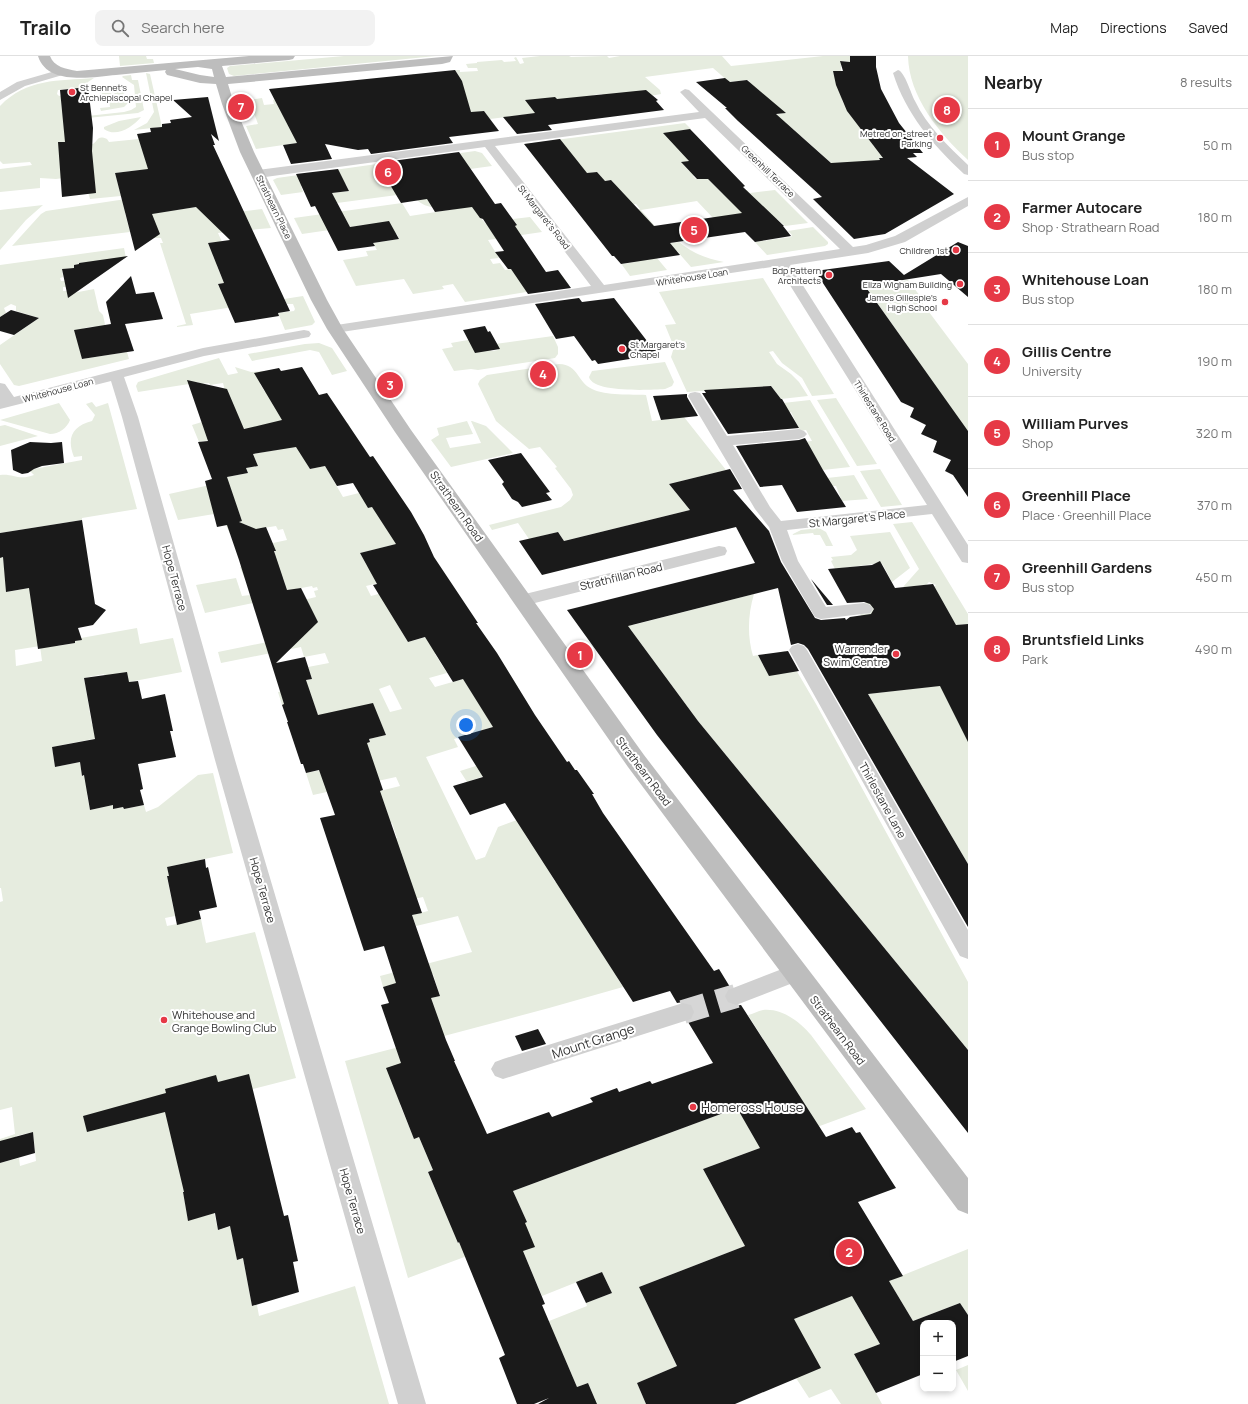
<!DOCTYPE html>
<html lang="en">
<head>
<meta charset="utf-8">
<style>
  body { margin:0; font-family:Manrope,sans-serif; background:#f2f2f2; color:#222 }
  .controls { position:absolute; right:12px; bottom:12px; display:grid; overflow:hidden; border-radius:8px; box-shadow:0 2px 6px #0003 }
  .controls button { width:36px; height:36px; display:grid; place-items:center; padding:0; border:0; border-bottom:1px solid #e0e0e0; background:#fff; color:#222; font:20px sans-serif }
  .you { position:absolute; left:466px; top:669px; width:14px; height:14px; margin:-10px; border:3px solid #fff; border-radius:50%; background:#1a73e8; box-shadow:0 0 0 6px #1a73e833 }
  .badge { display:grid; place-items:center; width:26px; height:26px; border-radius:50%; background:#e63946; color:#fff; font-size:13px; font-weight:700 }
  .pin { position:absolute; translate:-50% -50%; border:2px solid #fff; box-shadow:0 1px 4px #0006 }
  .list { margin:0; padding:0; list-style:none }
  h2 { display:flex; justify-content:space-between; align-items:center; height:52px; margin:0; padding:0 16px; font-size:17px }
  h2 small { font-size:13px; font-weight:400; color:#767676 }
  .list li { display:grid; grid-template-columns:26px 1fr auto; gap:12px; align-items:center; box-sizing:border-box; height:72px; padding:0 16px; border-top:1px solid #e0e0e0 }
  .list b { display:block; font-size:15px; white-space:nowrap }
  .list p { margin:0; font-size:13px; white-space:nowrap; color:#767676 }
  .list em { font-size:13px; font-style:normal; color:#767676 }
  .icon { flex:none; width:22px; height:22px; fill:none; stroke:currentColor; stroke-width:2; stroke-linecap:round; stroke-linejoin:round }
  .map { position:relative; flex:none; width:968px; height:1348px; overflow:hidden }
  header { display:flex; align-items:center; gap:24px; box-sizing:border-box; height:56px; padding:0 20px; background:#fff; border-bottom:1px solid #e0e0e0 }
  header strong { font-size:19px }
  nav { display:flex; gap:22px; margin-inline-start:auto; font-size:14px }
  .search { width:280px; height:36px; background:#f2f2f2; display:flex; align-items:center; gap:10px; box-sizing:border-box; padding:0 14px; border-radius:8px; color:#767676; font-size:15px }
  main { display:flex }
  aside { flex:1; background:#fff }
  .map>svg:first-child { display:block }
  .green { fill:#e6ecdf; fill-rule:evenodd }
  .building { fill:#1a1a1a; fill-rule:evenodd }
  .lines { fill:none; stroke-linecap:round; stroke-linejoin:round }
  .street-tunnel { stroke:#d6d6d6; stroke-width:24; stroke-dasharray:24 12; stroke-linecap:butt }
  .street { fill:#d0d0d0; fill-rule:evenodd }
  .secondary { fill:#bdbdbd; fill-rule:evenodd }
  .poi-dot { fill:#e63946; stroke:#fff; stroke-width:1.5 }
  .labels { text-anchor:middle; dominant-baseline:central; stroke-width:4; stroke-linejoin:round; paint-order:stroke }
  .far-poi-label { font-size:9px; fill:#333; stroke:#fff; text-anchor:end }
  .far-street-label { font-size:9px; fill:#333; stroke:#fff }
  .street-label { font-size:11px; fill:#333; stroke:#fff }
  .poi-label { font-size:11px; fill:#333; stroke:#fff; text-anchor:end }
  .near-street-label { font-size:13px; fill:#333; stroke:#fff }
  .near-poi-label { font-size:13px; fill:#333; stroke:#fff; text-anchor:start }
</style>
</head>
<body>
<header>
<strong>Trailo</strong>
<div class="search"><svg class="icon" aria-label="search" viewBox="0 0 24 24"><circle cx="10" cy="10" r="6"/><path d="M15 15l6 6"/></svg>Search here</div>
<nav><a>Map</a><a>Directions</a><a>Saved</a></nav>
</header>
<main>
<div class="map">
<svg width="968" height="1348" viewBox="0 0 968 1348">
  <rect width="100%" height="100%" fill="#fff"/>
  <!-- green -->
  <path class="green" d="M119 0H146L147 3H153L154 7 120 10Z
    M344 0H436L234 20 229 18 227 12 230 10Z
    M540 0H569L571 1 607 0 609 2 620 0H722L731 10 823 0H850V6L841 5V15H833L834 19H843L842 44 844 48H855L869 72 860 73 864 79H870L874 81H866L867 83H874L881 89H873L874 91H881L892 101 879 102 880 104 839 114 801 80 790 81 795 75 793 73 782 74 787 68 785 66 774 67 766 60 785 57 744 27 750 26 748 24 729 26 713 12 645 21 660 34 661 38 611 47 602 38 593 39 596 43 552 55 490 63 484 55 304 86 256 93 246 70 258 68 249 44 262 42 264 49 274 48 273 44 315 41 416 26 412 18H414L417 23 458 19 455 14H460V16L478 15 477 12H468L466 8 477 7V6L502 4 504 6 516 5 514 2 516 1 520 8 524 7 522 2Z
    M908 0H968V104C939 77 909 41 908 0Z
    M146 17 150 18 162 71 134 74 147 67 154 56Z
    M131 19 132 24H138L144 54 138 57 67 64V86H58L73 92 93 88C99 84 97 79 107 83L109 86 139 83 175 154 225 147 230 157 262 153 271 172 218 177 222 186 208 187 211 194 222 199 213 200 215 204 223 203 217 210 224 227 218 228 219 231 233 229V251L190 258 193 269 177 271V270L186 268 160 187H163L161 182H154L149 161 140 155 125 157 130 176 12 190 41 158 46 155 146 140 140 114 115 117 121 140 90 143 84 123 86 119 56 123 40 122V132L0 136V113L32 109 30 106 3 108 0 105V50C27 22 58 25 94 22L88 26 85 32 58 34 57 38 59 40 64 39 61 43 62 55 78 61 124 56 131 54 136 51 134 29 122 21 123 20Z
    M114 30 124 32 126 36C119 42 107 43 99 38L101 33Z
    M125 44 128 47 124 51 101 55 100 52 110 51 109 45Z
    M141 61C133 71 116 82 104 73V71L119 65Z
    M685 67 691 73 667 77 689 105 682 107 689 115 713 111 693 120 696 123H708L723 138 747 134 750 137 775 134 808 167 785 170 777 163 713 162 697 145 641 154 670 187 679 186C692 197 707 203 724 206L691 211 677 195 657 202 667 214 630 220 620 206 623 208 635 206 583 162 640 153 636 148 619 151 614 127 611 124 583 128 601 121 597 116 576 119 525 88Z
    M475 95 482 97 492 110 470 113 397 139 337 147 332 137 349 135 346 128 328 130 326 126 301 130 303 136 281 139 273 124 277 122 377 108 385 120 389 107Z
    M415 141 485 149 479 160 486 168 497 167 500 172 517 169 513 163 530 161 542 176 488 184 499 202 490 203 493 208 500 207 505 214 511 213 563 221 569 229 465 246 453 228 442 230 444 233 413 238 404 223 356 230 343 204 368 200 366 195 377 194 373 187 399 183 397 178 370 182 364 169 302 178 294 162 402 147 410 160 455 153C441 151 423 154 415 141Z
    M43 149 26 164 0 194V154Z
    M813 171 828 186V188L825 190 767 199 755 186 791 181 792 179 788 175Z
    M124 192 126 202 79 207V208L74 209V212L62 213 63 221 60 222 61 225H65L67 231H63V235H68V238L94 233 99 255 103 259 106 273C97 269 83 270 76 277L82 303 127 296 129 303 19 330 14 329 0 308V289L39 262 16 255V250L11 248 4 252 6 257 0 261V209Z
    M763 222 834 338 812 340 802 322 782 307 773 295 769 296 777 308 791 318 799 326 808 340 781 343 771 330 687 336 671 301 674 291 665 269 676 268 659 236Z
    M908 224 920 240H917L968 308V376L866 231 867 229 871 230Z
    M303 240 315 266 312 269 285 274 278 257 294 255 295 253 293 248H287L284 243Z
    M553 280 558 291V298L555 302 478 314 471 313 454 315 442 293 453 291 451 287 468 284 492 295 498 294 495 288Z
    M319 287 332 292 347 315 332 319 319 296 310 294 252 305 248 298 305 288Z
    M219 302 228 319 238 317 235 311 251 316 265 315 268 320 260 328 265 336 286 332 298 366 246 373 240 371 216 383 199 386 192 369 202 366 230 342 229 339H226L223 327 210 329 209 327 199 328 198 326H195L189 328 138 336 136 330 138 326Z
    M665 306 674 326 672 330 665 333C650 334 593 337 589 321L592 315Z
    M559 308C579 309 577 326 592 333 606 340 631 338 646 339L652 365 684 361 726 414 669 428 690 454 564 485 558 476 529 483 518 467 492 474 489 469 561 451 570 444 573 439 571 433 555 412 557 411 540 391 529 393 496 365 478 328 480 324 487 319Z
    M836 342 877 408 857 410 817 344Z
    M810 344 850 411 823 414 752 391 812 385 806 374 800 375 791 356 789 357 783 347Z
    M92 346 96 351 108 347 137 453 82 462V464L0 477V419C13 417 18 425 34 419L30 415 34 413 82 404V400L74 401C66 381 73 370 92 365L95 359 86 348Z
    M59 347 70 364C67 372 59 378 50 378L0 364Z
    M467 365 473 378 446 382 450 392 481 387 471 365H472L486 370 513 397 451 411 431 384 439 379 437 372Z
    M348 367 350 371 324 377 306 406 310 413 325 410 343 441 379 432 372 443 364 445 368 452 372 451 421 482 360 497 367 510 403 521 366 530 371 540 382 537 397 568 408 586 437 578 446 594 435 598 447 617 429 622 435 631 505 611 518 631 476 643 499 669 454 683 458 691 426 701 476 804 485 801 498 771 517 764 529 785H532L542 805 546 804 550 817 555 826 558 825 623 931 549 952 444 980 405 1047 400 1049 414 1082 419 1081 433 1114 428 1116 440 1145 445 1143 458 1187 493 1174 495 1178 527 1166 513 1135 737 1052 755 1082 812 1060 748 959C753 958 758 955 763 954 782 952 800 966 811 979L866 1053 703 1113 745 1190 639 1231 677 1310 637 1327 646 1348H583L595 1343 588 1327 577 1331 555 1280 539 1269 587 1250 586 1247 612 1237 602 1216 542 1240 523 1195 529 1177 408 1222 345 1005 403 990 431 942 440 940 433 918 383 931 380 920 472 896 458 860 416 870 412 859 428 855 423 841 396 847 338 796 397 782 392 767 377 770 352 742 400 730 396 721 313 739 306 717 336 711 367 687 370 686 369 683 386 679 381 667 318 659 312 643 282 649 278 636 299 631 298 626 312 623 308 611 329 607 325 597 304 601 301 591 221 607 218 596 302 579 295 546 316 541 314 535 318 534 317 531 313 532 312 530 280 536 279 530 285 528 283 522 276 523 274 517 245 523 240 511 258 508 256 502 275 498 273 487 287 484 283 473 278 474 276 470 251 474 249 470 244 468 234 477 230 478 226 469 242 465 238 454 178 464 169 438 228 425 227 421 248 417 246 412 258 410 253 398 276 394 317 375ZM390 629 402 653 390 656 379 633Z
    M5 369 38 380 0 390V370Z
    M880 413 902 449 881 451 860 415Z
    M854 419 868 443 842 445 836 430H832L827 422Z
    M912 466 968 558V568L872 578 860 558 870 557 865 547 881 545 934 531 936 529 929 526 926 529 903 531 919 513 893 468Z
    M819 472 826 476 833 490H826L820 479H814L813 477 791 479 801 474Z
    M890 476 910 512 892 526 883 509 881 507 835 513 831 505 833 504 831 501 851 499 857 494 850 480Z
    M3 501 7 536 45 529 58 590 75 587V585L81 584V582L137 572 140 588 173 582 182 616 129 626 105 620 104 618 84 622 92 669 120 663 98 682 52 691 55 711 80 706 82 720 88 719 91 738 87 739 90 754 113 749V753L123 751 124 753 144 749 146 756 158 751 198 719 213 717 233 797 167 811 169 820 167 821 175 860 165 862 167 870 201 863 206 887 255 876 296 1022 253 1033 202 1131 183 1136 188 1164 208 1159 213 1152 218 1174 283 1155 284 1160 232 1179 237 1204 243 1202 252 1250 257 1249 259 1260 355 1230 389 1348H0V1107L19 1102 20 1110 36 1105 33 1076 16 1080 17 1088 0 1093V1083L15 1078 12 1051 0 1054V846L3 845 1 832H0V502ZM40 590 42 605 16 610 15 594Z
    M236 522 242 540 250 539 253 547 205 557 196 529Z
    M754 538C748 558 747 580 753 600L758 599 769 619 777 597 785 595 816 648 968 926V994L698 665 631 574 622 576 631 566 633 569Z
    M945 629 968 678V808L868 638Z
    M517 697 487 719 467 726 460 715Z
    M968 1193V1259L960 1247 913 1265 893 1232 856 1247 880 1288 855 1298 882 1348H841L831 1333 809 1342 796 1322 794 1263Z
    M968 1309V1335L956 1314Z"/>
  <!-- building -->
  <path class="building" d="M850 0H876V11L881 33 899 67 923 97H913L917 101 907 102 954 138 885 178 854 183 813 143 822 141 738 65 725 52H727L696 26 725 22 730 26 747 24 786 57 776 58 831 107 880 104 879 102H883L847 55 836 29 833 15H843L840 5 850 6Z
    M455 14 462 25 471 56 484 55 499 75 449 81 453 87 371 98 368 93 358 94 325 88 332 103 291 108 283 89 297 87 269 33Z
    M88 31 93 72 92 95 96 137 62 141 58 86H65L60 34Z
    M646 34 658 44 656 45 664 54 548 69 552 74 517 78 503 61 535 57 525 44 555 41 557 43Z
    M208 41 219 85 211 78 215 89H213L290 255 278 257 279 260 235 267 218 228 224 227 208 187 230 184 196 151 152 158 160 178 135 195 115 117 148 113 137 78 151 76 150 72 162 71V68L171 67 170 64 192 61 173 44Z
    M690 73 745 130 743 131 784 170H783L791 180 755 186 745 176 670 187 680 199 621 208 614 200H612L524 88 560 83 587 117 597 116 605 125 611 124 654 170 742 157 708 123H697L681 106 689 105 663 77Z
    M459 96 495 148 501 147 517 169 515 170 546 216 558 214 571 232 528 238 511 213H508L495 196 504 195 483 163 480 162 472 151 435 156 427 143 401 147 377 107Z
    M338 113 349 135 332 137 350 171 389 165 399 183 373 187 375 190 338 195 315 150 311 151 296 118Z
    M958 186 968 190V241L941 218 865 230 968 375V441L953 419 945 415 951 404 933 396 937 385 921 378 926 369 910 361 914 352 901 346 815 215 889 205 904 219Z
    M128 200 68 242 62 213 74 212V209L79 208V207Z
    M131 220 136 238 154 236 163 263 125 268 134 295 82 303 74 274 111 268 106 246Z
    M579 242 582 246 614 242 647 285 663 289 647 302 637 304 636 302 598 308 595 304 592 305 574 280 556 283 535 248Z
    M11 254 39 262 14 279 0 275V261Z
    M485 270 488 276 490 275 500 293 475 297 463 274Z
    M302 311 319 339 327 337 370 401 373 400 411 456 424 479 434 501 478 567H476L497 597 535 659 567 706 569 705 575 714H577L594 738H592L603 757 714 915 719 913 730 931 727 933 724 939 727 947 735 950 741 949 826 1081 852 1071 856 1077 860 1076 896 1132 858 1146 903 1220 889 1225 913 1265 960 1247 968 1259V1300L953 1306V1267H923V1318L876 1337 854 1298 880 1288 852 1240 794 1263 821 1312 735 1348H646L637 1327 677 1310 639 1231 745 1190 703 1113 760 1092 737 1052 513 1135 527 1166 525 1167 535 1191 523 1195 545 1248 542 1249 577 1331 588 1327 597 1348H538L549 1342 534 1348H517L499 1302 505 1299 459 1186 458 1187 428 1116 433 1114 419 1081 414 1083 386 1012 401 1007 381 949 389 947 383 931 396 927 384 890 364 895 320 762 335 759 319 714 306 717 303 708H301L287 666H288L282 649 284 648 239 504 227 469 217 471 205 425 212 423 198 386 208 385 187 324 227 333 244 373 282 364 254 317 279 312 281 315ZM296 391 310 413 325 410 337 430 353 427 368 452 372 451 396 488 360 497 377 528 373 529 408 586 425 581 453 626 463 623 493 671 458 681 483 721 453 730 470 759 505 747 633 946 670 935 677 947 683 946 691 948 695 957 692 964 688 966 713 1007 652 1028 650 1025 619 1036 617 1032 590 1042 593 1046 552 1061 549 1056 487 1078 454 1005H455L446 984 431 942 440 940 412 859 422 857 380 735 383 734 367 687 370 686 369 683 386 679 373 647 318 659 306 624 312 623 305 601 276 607 318 566 301 532 287 534 274 495H276L266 471 256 473 239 466 242 465 227 421 248 417 246 412 258 410 253 398Z
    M771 330 781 343H782L799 372 728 378 702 337H706L704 334Z
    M687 338V341L698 360 661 364 653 340Z
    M805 382 823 414 846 451 797 456 782 429 760 431 736 390 799 384Z
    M30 386 51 387 62 386 64 407 42 410 34 413 28 417 22 418 13 414 11 394Z
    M521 397 550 436 546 437 552 444 522 451 518 446 512 443 502 428 504 426 488 404Z
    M730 413 742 433 733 434 769 475 781 506 815 562 821 564 845 562 846 564 850 561 871 558 874 553 870 548 864 546 847 547 828 513 872 509 880 505 895 532 933 528 956 569 968 568V686L940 630 868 638 968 808V871L808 593 804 589 798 587 791 589 778 532 628 570 698 665 968 994V1077L657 679 567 554 755 507 736 471 542 519 519 485 558 476 564 485 690 454 669 428Z
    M82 464 95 548 106 554 93 569 78 572 82 584 75 585V587L38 593 29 532 6 536 3 501 0 502V477Z
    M811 523 833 549H827Z
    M788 595 799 615 769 620 758 599Z
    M127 616 129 626 138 625 142 643 165 638 173 675H170L176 701 138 708 143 733 140 734 144 749 124 753 123 751 113 753V749L90 754 84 719 82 720 80 706 55 711 52 691 95 683 84 622Z
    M205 803 206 812 208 811 217 851 199 855 201 863 177 869 167 820H169L167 811Z
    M538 973 546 988 522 995 515 980Z
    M249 1018 284 1160 288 1159 298 1205 293 1206 299 1236 252 1250 243 1202 237 1204 230 1170 218 1174 215 1157 188 1165 183 1136H184L165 1056 87 1076 83 1060 166 1037 165 1033 216 1019 218 1026Z
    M33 1076 35 1097 0 1107V1085Z
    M602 1216 612 1237 586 1247 576 1226Z"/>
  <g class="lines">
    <!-- street-tunnel -->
    <path class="street-tunnel" d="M683 956 736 940"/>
    <!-- street -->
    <path class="street" d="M62 13 66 14 67 16 66 18 25 30 0 44V36L17 26Z
      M898 14C905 16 911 38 915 45 927 70 948 90 968 109V119L964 118C932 88 906 58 893 17Z
      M685 33 689 34 853 191 866 189 895 180 968 141V150L905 186 868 197 790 209 968 489V507L962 506 932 458 787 474 798 505 826 551 864 547 870 549 873 553 870 557 821 563 815 561 782 505 769 471 755 453 688 340 690 337 695 336 700 337 727 380 799 373 804 375 807 378 804 381 799 383 733 389 770 451 781 465 927 449 778 210 335 277 330 276 328 273 330 270 591 230 485 91 258 122 254 121 252 118 254 115 258 114 699 56 680 36ZM705 62 840 193 604 229 495 90Z
      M304 274 309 275 311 278 309 281 204 300 124 321 138 361 235 704 426 1348H398L215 704 122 361 111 325 0 353V327L5 328 14 341 203 292Z
      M719 490 725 491 727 495 725 499 523 550 517 548 514 544 517 540Z
      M798 588 804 590 807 594 968 874V903L960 900 789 594 792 590Z
      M795 908 803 911 806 917 803 923 736 949 728 946 725 940 728 934Z
      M683 947 691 949 694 956 691 963 503 1023 495 1020 491 1013 495 1006 503 1003Z"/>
    <!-- secondary -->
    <path class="secondary" d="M38 0H50C54 11 66 13 77 15L249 0H295L293 3 289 4 222 10 226 21 453 0 450 6 442 8 228 28 234 48 254 96 327 244 343 273 411 374 644 699 968 1122V1158L958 1154 628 711 395 376 327 273 311 244 240 96 222 48 216 28 200 27 167 19 165 16 166 14C149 16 133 17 116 19 93 21 47 30 38 0ZM198 11 212 13 214 21 200 19 175 13Z"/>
  </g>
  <!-- markers -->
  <g class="poi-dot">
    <circle cx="72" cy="36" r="4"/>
    <circle cx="940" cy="82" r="4"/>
    <circle cx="956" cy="194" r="4"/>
    <circle cx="829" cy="219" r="4"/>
    <circle cx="960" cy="228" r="4"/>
    <circle cx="945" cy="246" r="4"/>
    <circle cx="622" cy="293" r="4"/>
    <circle cx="896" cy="598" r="4"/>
    <circle cx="164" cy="964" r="4"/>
    <circle cx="693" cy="1051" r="4"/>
  </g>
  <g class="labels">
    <!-- far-poi labels -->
    <g class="far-poi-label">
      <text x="80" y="31" text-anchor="start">St Bennet's<tspan x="80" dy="10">Archiepiscopal Chapel</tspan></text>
      <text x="932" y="77">Metred on-street<tspan x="932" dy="10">Parking</tspan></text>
      <text x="948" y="194">Children 1st</text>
      <text x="821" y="214">Bdp Pattern<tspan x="821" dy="10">Architects</tspan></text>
      <text x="952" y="228">Eliza Wigham Building</text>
      <text x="937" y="241">James Gillespie's<tspan x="937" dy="10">High School</tspan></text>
      <text x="630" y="288" text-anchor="start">St Margaret's<tspan x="630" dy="10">Chapel</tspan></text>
    </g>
    <!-- far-street labels -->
    <g class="far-street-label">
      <text transform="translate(768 115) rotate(44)">Greenhill Terrace</text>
      <text transform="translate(274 151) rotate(64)">Strathearn Place</text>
      <text transform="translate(544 161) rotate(52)">St Margaret's Road</text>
      <text transform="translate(692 221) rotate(-9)">Whitehouse Loan</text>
      <text transform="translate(58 334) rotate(-15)">Whitehouse Loan</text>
      <text transform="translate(875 355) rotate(58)">Thirlestane Road</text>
    </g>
    <!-- street labels -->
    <g class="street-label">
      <text transform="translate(457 450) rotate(55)">Strathearn Road</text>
      <text transform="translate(857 462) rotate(-6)">St Margaret's Place</text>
      <text transform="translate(621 520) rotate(-14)">Strathfillan Road</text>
      <text transform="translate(175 522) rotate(75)">Hope Terrace</text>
      <text transform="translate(644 715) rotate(53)">Strathearn Road</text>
      <text transform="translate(883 744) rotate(61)">Thirlestane Lane</text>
      <text transform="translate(263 834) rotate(74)">Hope Terrace</text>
      <text transform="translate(838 974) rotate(53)">Strathearn Road</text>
      <text transform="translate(353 1145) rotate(74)">Hope Terrace</text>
    </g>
    <!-- poi labels -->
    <g class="poi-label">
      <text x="888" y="592">Warrender<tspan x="888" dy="13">Swim Centre</tspan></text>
      <text x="172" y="958" text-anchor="start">Whitehouse and<tspan x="172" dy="13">Grange Bowling Club</tspan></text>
    </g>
    <!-- near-street labels -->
    <g class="near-street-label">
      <text transform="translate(593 985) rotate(-18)">Mount Grange</text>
    </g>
    <!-- near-poi labels -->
    <g class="near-poi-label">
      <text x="701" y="1051">Homeross House</text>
    </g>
  </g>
</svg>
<div class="controls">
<button>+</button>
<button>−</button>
</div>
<div class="you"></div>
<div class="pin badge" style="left:580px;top:599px">1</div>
<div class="pin badge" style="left:849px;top:1196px">2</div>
<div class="pin badge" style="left:390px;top:329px">3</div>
<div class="pin badge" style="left:543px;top:318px">4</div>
<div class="pin badge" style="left:694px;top:174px">5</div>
<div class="pin badge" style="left:388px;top:116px">6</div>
<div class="pin badge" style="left:241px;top:51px">7</div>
<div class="pin badge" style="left:947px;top:54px">8</div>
</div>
<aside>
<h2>Nearby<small>8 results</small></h2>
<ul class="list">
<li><span class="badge">1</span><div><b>Mount Grange</b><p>Bus stop</p></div><em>50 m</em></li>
<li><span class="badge">2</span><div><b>Farmer Autocare</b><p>Shop · Strathearn Road</p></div><em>180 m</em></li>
<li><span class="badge">3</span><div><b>Whitehouse Loan</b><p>Bus stop</p></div><em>180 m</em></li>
<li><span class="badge">4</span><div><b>Gillis Centre</b><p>University</p></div><em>190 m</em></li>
<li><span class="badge">5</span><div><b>William Purves</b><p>Shop</p></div><em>320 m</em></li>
<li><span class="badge">6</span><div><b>Greenhill Place</b><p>Place · Greenhill Place</p></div><em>370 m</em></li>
<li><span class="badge">7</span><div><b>Greenhill Gardens</b><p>Bus stop</p></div><em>450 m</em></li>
<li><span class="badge">8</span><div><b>Bruntsfield Links</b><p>Park</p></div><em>490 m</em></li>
</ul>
</aside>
</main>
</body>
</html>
